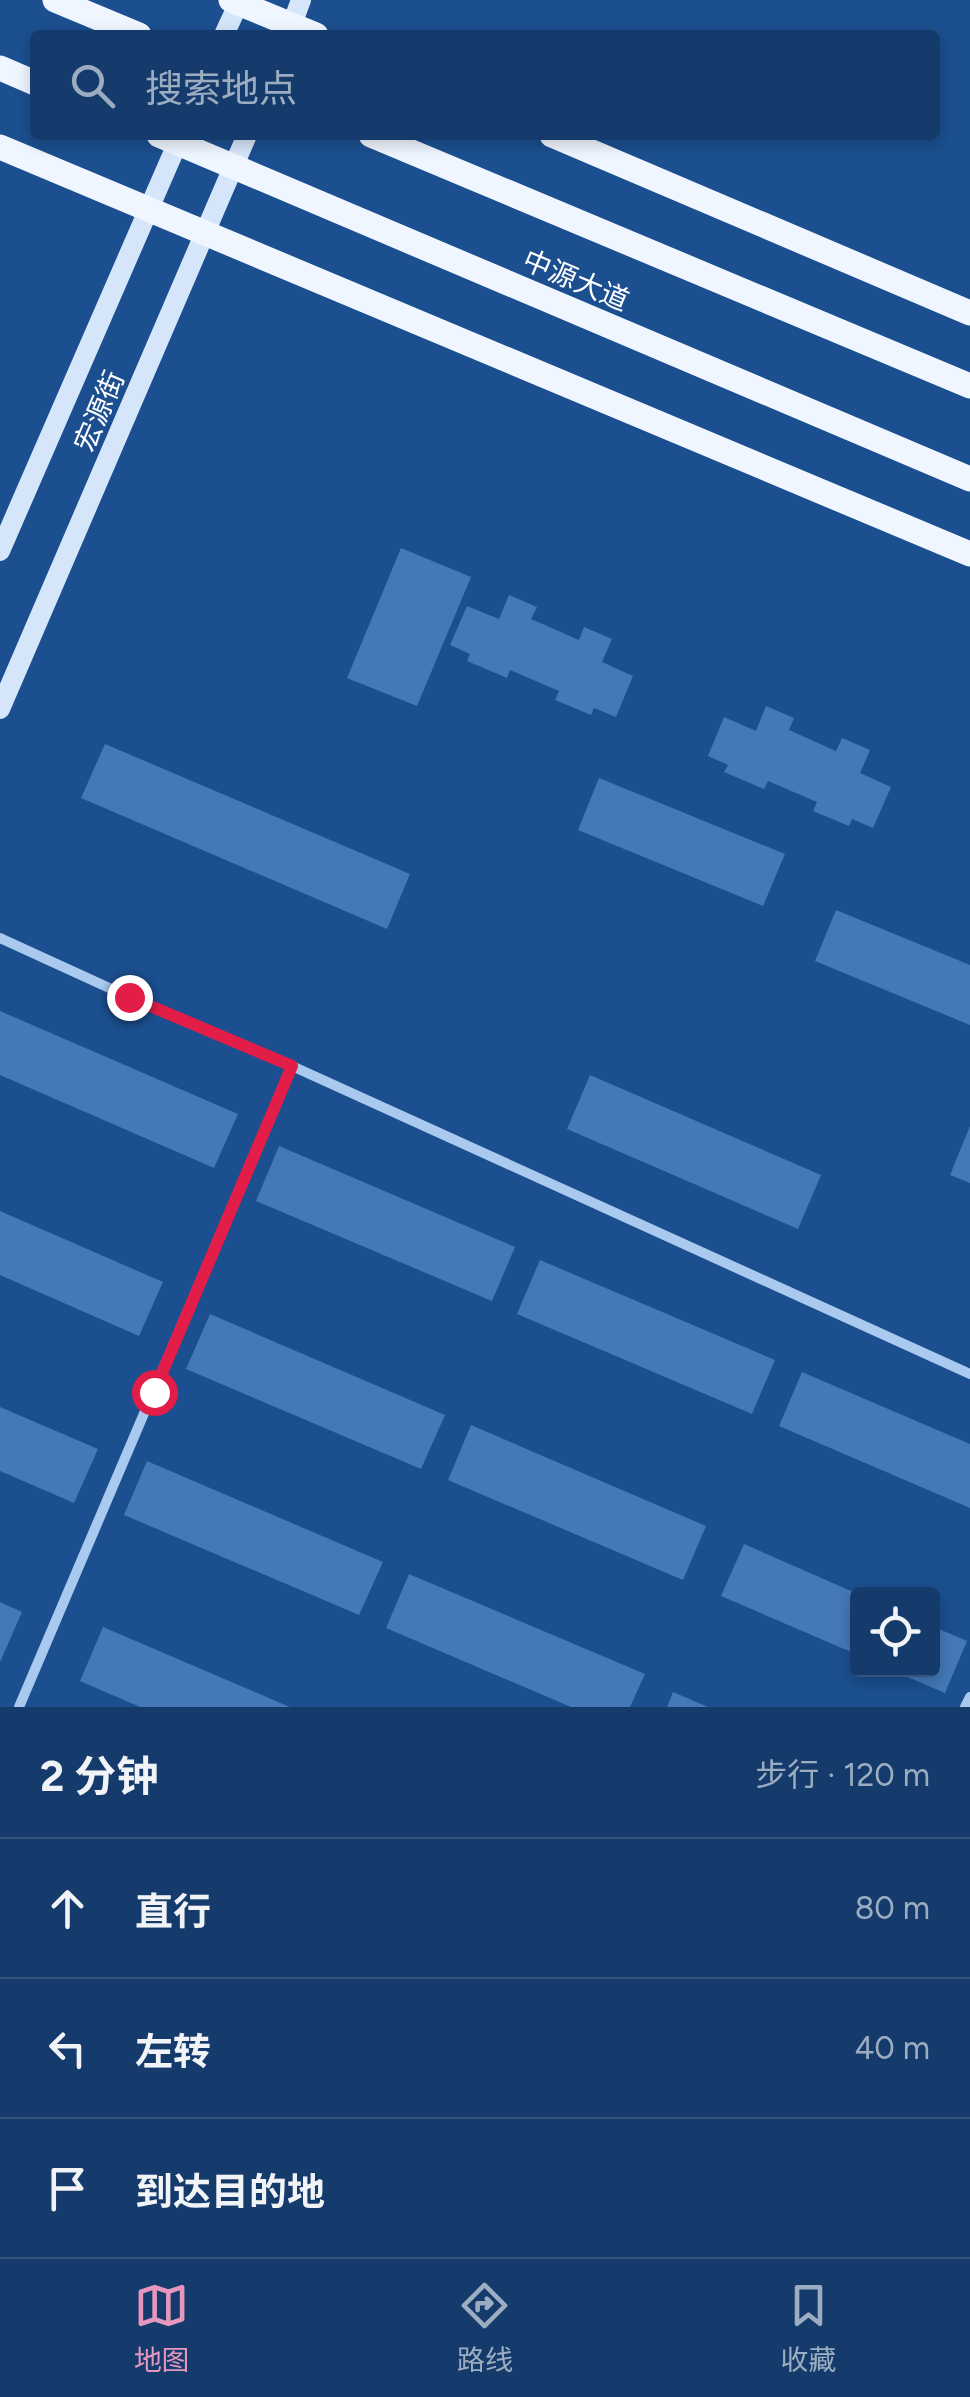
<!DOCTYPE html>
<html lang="zh">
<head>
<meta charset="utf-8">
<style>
  body { margin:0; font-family:Figtree,"Noto Sans SC",sans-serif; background:#214673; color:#f1f3f6 }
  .controls { position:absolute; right:30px; bottom:30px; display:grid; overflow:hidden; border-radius:10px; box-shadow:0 5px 15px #0003 }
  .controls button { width:90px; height:90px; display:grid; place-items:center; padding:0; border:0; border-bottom:2px solid #33557e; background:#143b6b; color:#f1f3f6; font:50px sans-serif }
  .stop { position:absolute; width:30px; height:30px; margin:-22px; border:8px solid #e11d48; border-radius:50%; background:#fff }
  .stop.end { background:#e11d48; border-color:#fff; box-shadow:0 2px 10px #0008 }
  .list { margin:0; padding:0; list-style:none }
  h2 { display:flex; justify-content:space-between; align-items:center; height:130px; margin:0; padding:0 40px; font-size:42px }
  h2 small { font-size:32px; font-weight:400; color:#9dadc1 }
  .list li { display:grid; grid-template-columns:65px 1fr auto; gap:30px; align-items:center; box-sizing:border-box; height:140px; padding:0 40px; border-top:2px solid #33557e }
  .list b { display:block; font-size:38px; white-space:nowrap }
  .list em { font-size:32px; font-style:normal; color:#9dadc1 }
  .icon { flex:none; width:55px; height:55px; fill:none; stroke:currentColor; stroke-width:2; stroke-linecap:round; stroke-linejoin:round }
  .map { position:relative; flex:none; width:970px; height:1707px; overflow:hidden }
  .search { position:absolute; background:#143b6b; box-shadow:0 5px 15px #0003; left:30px; right:30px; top:30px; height:110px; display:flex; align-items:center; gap:25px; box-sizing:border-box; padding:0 35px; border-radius:10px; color:#9dadc1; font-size:38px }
  .sheet { height:550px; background:#143b6b }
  nav { display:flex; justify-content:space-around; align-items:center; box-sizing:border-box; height:140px; border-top:2px solid #33557e; background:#143b6b; font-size:28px; color:#9dadc1 }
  nav a { display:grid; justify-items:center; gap:5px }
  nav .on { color:#e797bd }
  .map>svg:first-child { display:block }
  .building { fill:#4478b7 }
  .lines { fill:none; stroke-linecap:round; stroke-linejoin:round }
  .minor { stroke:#a9c9ee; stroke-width:10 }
  .secondary { stroke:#d6e6fa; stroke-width:20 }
  .primary { stroke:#f0f6ff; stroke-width:25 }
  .route { stroke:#e11d48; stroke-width:12 }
  .labels { text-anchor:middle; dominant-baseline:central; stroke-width:8; stroke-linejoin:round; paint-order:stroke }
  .street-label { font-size:28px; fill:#fff; stroke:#1b4f8f }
</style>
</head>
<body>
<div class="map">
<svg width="970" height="1707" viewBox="0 0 970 1707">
  <rect width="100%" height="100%" fill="#1b4f8f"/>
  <!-- building -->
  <path class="building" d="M401 548 471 577 417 706 347 678Z
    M509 595 537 607 531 619 579 640 584 627 612 639 602 662 633 676 616 717 594 708 591 715 555 700 559 691 510 670 507 678 467 661 470 654 450 645 467 606 499 619Z
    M766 706 794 718 789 730 836 751 842 738 870 750 860 773 891 787 873 828 852 819 849 826 813 811 817 802 768 781 764 789 724 772 728 765 708 756 724 717 756 731Z
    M105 744 410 874 387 929 81 798Z
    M599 778 785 854 763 906 578 830Z
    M836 910 970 965V1025L815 961Z
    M0 1011 238 1114 214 1168 0 1075Z
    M590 1075 821 1175 798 1229 567 1129Z
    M970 1126V1183L950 1175Z
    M279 1146 515 1247 492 1301 256 1201Z
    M0 1211 163 1282 139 1336 0 1275Z
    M540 1260 775 1360 752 1414 517 1314Z
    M210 1314 445 1415 421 1469 186 1369Z
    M802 1372 970 1444V1508L779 1426Z
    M0 1407 98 1449 74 1503 0 1471Z
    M471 1425 706 1526 683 1580 448 1480Z
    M147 1461 383 1562 359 1615 124 1515Z
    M744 1544 858 1594V1655L721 1596Z
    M409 1574 645 1674 630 1707H571L386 1628Z
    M0 1602 22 1612 0 1662Z
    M932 1626 967 1641 945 1693 891 1670H932Z
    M103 1627 290 1707H140L80 1681Z
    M673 1692 708 1707H667Z"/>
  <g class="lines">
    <!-- minor -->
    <path class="minor" d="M0 938 129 997 292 1066 970 1374
      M19 1707 292 1066
      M965 1707 970 1697"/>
    <!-- secondary -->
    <path class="secondary" d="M224 35 240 0
      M288 35 301 0
      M0 551 181 135
      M0 709 247 135"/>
    <!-- primary -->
    <path class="primary" d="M55 0 139 35
      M231 0 316 35
      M0 68 35 83
      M159 135 970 479
      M371 135 970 386
      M552 135 970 313
      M0 147 970 554"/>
  </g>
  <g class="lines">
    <!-- route -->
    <path class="route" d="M129 997 292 1066 154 1392"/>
  </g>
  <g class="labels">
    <!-- street labels -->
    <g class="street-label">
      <text transform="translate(576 280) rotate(23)">中源大道</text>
      <text transform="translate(99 411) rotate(-67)">宏源街</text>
    </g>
  </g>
</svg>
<div class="controls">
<button><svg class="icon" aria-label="locate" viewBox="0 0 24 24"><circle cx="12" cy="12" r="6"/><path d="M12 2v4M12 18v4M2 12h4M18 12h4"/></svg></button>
</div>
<div class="stop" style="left:154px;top:1392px"></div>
<div class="stop end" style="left:129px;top:997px"></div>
<div class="search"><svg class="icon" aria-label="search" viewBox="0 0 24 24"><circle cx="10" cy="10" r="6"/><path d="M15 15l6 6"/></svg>搜索地点</div>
</div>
<section class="sheet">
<h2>2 分钟<small>步行 · 120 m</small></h2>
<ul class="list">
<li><svg class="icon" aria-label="ahead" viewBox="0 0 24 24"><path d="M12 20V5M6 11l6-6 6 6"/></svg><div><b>直行</b></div><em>80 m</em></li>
<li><svg class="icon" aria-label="left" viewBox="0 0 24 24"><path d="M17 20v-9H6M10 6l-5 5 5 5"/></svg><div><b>左转</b></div><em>40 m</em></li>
<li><svg class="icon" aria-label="arrive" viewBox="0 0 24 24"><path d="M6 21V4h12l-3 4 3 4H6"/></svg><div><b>到达目的地</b></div></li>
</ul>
</section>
<nav>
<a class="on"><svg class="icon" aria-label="map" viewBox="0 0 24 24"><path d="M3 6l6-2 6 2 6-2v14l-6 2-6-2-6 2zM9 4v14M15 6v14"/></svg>地图</a>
<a><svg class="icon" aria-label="directions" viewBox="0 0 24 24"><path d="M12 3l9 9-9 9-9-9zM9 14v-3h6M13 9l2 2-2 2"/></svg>路线</a>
<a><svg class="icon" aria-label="saved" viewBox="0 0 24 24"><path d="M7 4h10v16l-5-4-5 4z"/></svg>收藏</a>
</nav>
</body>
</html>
